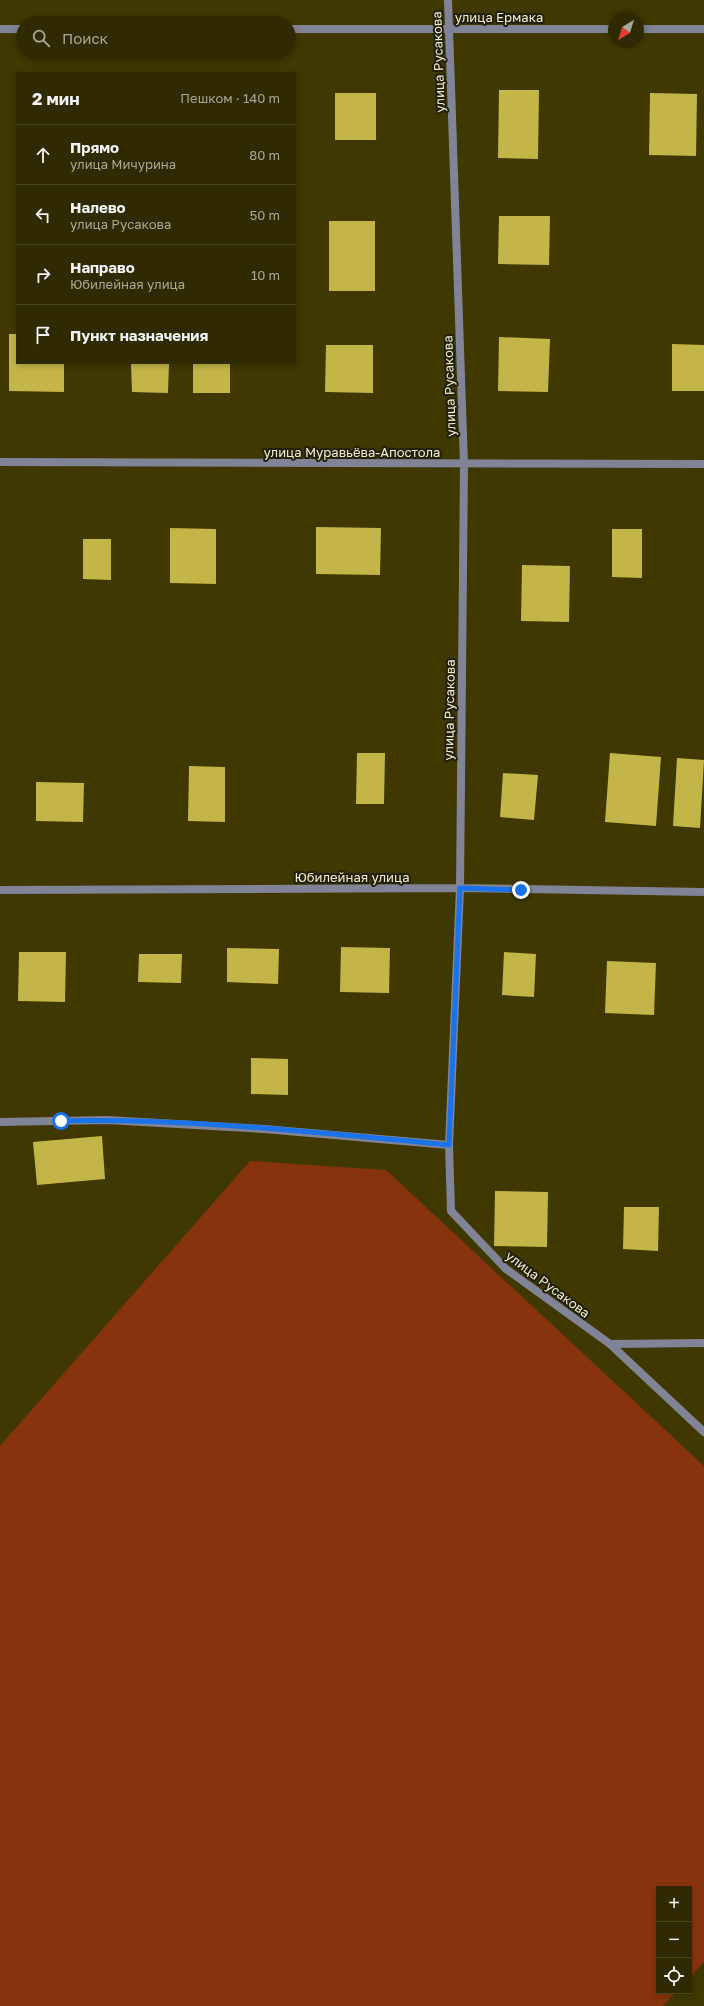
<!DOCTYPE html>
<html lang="ru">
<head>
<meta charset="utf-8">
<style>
  body { margin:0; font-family:"Golos Text",sans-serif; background:#3b3610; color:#f1f3f6 }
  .controls { position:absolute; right:12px; bottom:12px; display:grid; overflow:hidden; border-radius:0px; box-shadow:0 2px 6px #0003 }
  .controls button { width:36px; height:36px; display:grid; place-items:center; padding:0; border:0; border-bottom:1px solid #4a4623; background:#2f2a01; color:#f1f3f6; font:20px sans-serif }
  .compass { position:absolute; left:608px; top:12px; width:36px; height:36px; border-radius:50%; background:#2f2a01; box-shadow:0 2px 6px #0003; rotate:218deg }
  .stop { position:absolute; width:12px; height:12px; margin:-9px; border:3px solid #1a73e8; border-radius:50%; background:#fff }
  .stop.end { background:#1a73e8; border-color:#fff; box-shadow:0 1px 4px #0008 }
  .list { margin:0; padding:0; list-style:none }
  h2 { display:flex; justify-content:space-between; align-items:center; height:52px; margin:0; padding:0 16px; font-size:17px }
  h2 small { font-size:13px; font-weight:400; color:#a7a799 }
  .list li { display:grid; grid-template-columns:26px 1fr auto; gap:12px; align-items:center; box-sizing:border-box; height:60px; padding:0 16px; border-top:1px solid #4a4623 }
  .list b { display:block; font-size:15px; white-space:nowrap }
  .list p { margin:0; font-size:13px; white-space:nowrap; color:#a7a799 }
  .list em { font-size:13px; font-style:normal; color:#a7a799 }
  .icon { flex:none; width:22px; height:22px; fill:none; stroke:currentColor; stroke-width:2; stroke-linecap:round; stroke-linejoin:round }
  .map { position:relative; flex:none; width:704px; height:2006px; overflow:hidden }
  .search { position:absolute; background:#2f2a01; box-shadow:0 2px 6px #0003; left:16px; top:16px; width:280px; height:44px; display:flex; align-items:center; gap:10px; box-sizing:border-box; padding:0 14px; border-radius:22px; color:#a7a799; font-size:15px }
  .panel { position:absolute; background:#2f2a01; box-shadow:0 2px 6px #0003; left:16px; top:72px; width:280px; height:292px; border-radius:0px }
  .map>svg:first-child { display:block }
  .green { fill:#86330e }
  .building { fill:#c4b548 }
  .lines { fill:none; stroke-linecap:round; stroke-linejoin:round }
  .street { stroke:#818397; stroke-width:8 }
  .route { stroke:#1a73e8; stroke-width:5 }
  .labels { text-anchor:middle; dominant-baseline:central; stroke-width:4; stroke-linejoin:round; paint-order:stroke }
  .street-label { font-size:13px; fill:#f0edd3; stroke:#221f0a }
</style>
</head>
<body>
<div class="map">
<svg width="704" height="2006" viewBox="0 0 704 2006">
  <rect width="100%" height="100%" fill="#3f3801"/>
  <!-- green -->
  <path class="green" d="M250 1161 386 1170 704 1466V1962L689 1978V1889H659V1991H677L663 2006H0V1446Z"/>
  <!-- building -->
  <path class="building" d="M499 90H539L538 159 498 158Z
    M335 93H376V140H335Z
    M650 93 697 94 696 156 649 155Z
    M499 216H550L549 265 498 264Z
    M329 221H375V291H329Z
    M9 334H17V363H64V392L9 391Z
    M499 337 550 339 548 392 498 391Z
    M672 344 704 345V391H672Z
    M326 345H373V393L325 392Z
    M131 363H169L168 393 132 392Z
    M193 363H230V393H193Z
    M316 527 381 528 380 575 316 574Z
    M170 528 216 529V584L170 583Z
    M612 529H642V578L612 577Z
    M83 539H111V580L83 579Z
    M522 565 570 566 569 622 521 621Z
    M357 753H385L384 804H356Z
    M610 753 661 757 656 826 605 822Z
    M677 758 704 760 700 828 673 826Z
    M189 766 225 767V822L188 821Z
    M503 773 538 775 534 820 500 817Z
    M36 782 84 783 83 822 36 821Z
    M341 947 390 948 389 993 340 992Z
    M227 948 279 949 278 984 227 982Z
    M19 952H66L65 1002 18 1001Z
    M504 952 536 954 534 997 502 995Z
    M139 954H182L181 983 138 982Z
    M607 961 656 963 654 1015 605 1013Z
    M251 1058 288 1059V1095L251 1094Z
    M102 1136 105 1179 37 1185 33 1142Z
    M495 1191 548 1192 547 1247 494 1246Z
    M624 1207H659L658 1251 623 1249Z"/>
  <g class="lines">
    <!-- street -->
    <path class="street" d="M448 0 464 464 460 888 449 1145 451 1211 506 1269 610 1344 704 1432
      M0 29H23
      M289 29H614
      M638 29H704
      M0 462 704 464
      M0 890 460 888 704 892
      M0 1122 107 1120 264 1129 449 1145
      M610 1344 704 1343"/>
  </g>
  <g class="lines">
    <!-- route -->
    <path class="route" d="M61 1121C190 1118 320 1133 449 1145L460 888 521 890"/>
  </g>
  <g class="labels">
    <!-- street labels -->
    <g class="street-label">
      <text x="499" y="17">улица Ермака</text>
      <text transform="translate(438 62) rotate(-92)">улица Русакова</text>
      <text transform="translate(449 386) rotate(-92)">улица Русакова</text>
      <text x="352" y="452">улица Муравьёва-Апостола</text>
      <text transform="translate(449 710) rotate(-89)">улица Русакова</text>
      <text x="352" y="877">Юбилейная улица</text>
      <text transform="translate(548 1284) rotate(37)">улица Русакова</text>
    </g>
  </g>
</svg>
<div class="controls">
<button>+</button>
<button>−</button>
<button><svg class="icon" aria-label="locate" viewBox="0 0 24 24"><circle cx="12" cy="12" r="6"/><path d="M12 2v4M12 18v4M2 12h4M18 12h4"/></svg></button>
</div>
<svg class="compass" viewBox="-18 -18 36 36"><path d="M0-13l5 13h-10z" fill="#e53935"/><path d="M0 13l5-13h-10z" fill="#a7a799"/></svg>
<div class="stop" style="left:61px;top:1121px"></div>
<div class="stop end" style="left:521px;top:890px"></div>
<div class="search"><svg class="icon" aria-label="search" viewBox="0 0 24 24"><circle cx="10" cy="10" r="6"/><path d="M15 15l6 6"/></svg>Поиск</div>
<section class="panel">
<h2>2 мин<small>Пешком · 140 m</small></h2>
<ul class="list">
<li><svg class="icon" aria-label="ahead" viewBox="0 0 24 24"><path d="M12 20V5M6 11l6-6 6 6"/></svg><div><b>Прямо</b><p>улица Мичурина</p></div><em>80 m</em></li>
<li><svg class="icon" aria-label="left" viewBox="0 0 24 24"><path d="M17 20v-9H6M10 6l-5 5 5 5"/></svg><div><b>Налево</b><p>улица Русакова</p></div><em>50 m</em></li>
<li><svg class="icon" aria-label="right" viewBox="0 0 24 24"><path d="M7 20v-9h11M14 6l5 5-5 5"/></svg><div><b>Направо</b><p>Юбилейная улица</p></div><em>10 m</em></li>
<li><svg class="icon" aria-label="arrive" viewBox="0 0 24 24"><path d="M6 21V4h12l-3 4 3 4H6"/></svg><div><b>Пункт назначения</b></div></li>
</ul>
</section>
</div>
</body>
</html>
